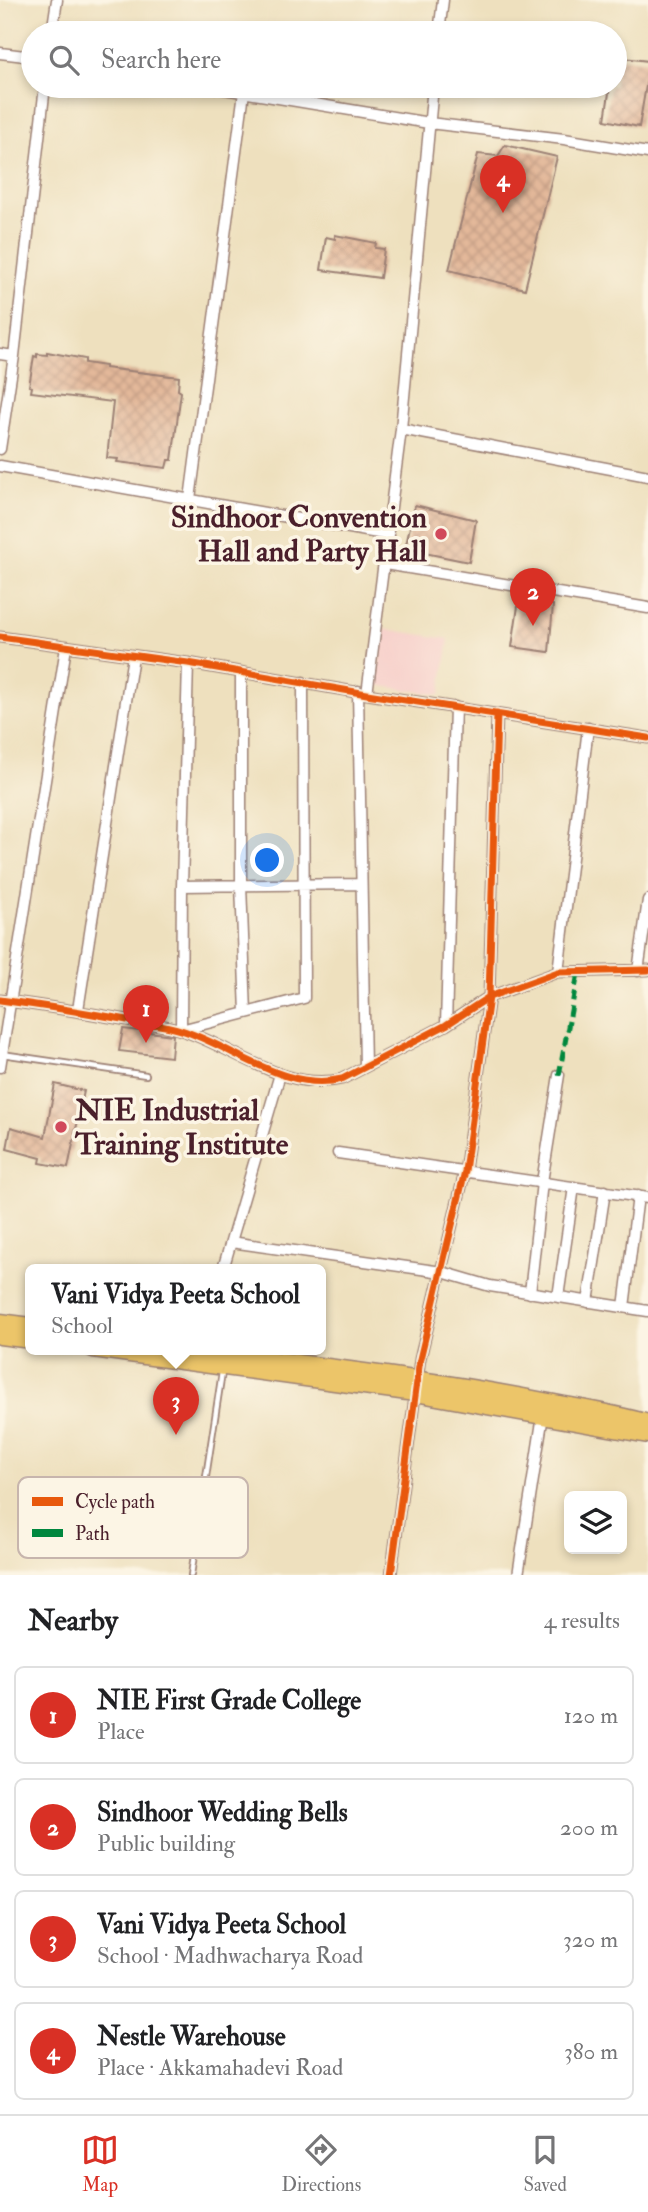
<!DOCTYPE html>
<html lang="en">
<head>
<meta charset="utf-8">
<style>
  body { margin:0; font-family:"IM FELL Double Pica",serif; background:#f2f2f2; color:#202124 }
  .controls { position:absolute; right:21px; bottom:21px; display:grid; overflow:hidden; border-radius:10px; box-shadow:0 4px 10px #0003 }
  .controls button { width:63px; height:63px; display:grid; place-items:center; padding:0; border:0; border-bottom:2px solid #e0e0e0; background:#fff; color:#202124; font:35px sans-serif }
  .you { position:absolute; left:268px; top:861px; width:24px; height:24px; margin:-18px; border:5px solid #fff; border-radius:50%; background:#1a73e8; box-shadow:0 0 0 10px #1a73e833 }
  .badge { display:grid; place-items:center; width:46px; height:46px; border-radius:50%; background:#d93025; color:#fff; font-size:23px; font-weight:700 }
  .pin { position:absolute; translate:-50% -58px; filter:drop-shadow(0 2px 4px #0008) }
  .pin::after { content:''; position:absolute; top:37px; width:24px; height:21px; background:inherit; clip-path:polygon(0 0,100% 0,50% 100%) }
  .popup { position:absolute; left:25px; top:1264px; width:301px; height:91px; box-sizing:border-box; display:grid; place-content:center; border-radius:10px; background:#fff; filter:drop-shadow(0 2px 5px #0005); font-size:23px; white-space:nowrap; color:#757577 }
  .popup b { font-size:26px; color:#202124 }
  .popup::after { content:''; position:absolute; left:50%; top:100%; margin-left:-14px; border:14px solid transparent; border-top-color:#fff }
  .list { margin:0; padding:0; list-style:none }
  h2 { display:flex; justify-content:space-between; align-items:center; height:91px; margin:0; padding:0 28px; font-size:30px }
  h2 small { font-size:23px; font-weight:400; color:#757577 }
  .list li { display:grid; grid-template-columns:46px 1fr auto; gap:21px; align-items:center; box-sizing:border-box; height:98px; margin:0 14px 14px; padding:0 14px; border:2px solid #e0e0e0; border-radius:10px }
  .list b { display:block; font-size:26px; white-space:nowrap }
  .list p { margin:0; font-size:23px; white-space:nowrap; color:#757577 }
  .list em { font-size:23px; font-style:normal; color:#757577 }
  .icon { flex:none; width:38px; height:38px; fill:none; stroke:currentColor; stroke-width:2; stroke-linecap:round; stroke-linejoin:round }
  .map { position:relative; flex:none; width:648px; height:1575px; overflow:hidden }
  .search { position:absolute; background:#fff; box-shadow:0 4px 10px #0003; left:21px; right:21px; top:21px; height:77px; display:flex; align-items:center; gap:18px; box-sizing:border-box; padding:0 24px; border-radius:38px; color:#757577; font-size:26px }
  .sheet { height:539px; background:#fff }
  nav { display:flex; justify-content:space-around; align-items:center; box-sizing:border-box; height:98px; border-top:2px solid #e0e0e0; background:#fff; font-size:19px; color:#757577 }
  nav a { display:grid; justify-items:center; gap:4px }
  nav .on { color:#d93025 }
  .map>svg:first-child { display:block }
  .built { fill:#f7d0cb }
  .building { fill:url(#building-cross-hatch) }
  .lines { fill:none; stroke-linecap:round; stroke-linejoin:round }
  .service-casing { stroke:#9c8074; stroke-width:8 }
  .minor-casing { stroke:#9c8074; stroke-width:13 }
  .primary-casing { stroke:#9c8074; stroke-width:19 }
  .service { stroke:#fff; stroke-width:4.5 }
  .minor { stroke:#fff; stroke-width:10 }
  .primary { stroke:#ecc569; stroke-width:16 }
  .quiet { stroke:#00873e; stroke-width:5; stroke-dasharray:10 5; stroke-linecap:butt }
  .cycleway-casing { stroke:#fcf5e5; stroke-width:11 }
  .cycleway { stroke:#e8590c; stroke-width:7 }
  .poi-dot { fill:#d1495b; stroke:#fcf5e5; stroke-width:2.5 }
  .labels { text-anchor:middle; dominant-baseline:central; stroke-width:7; stroke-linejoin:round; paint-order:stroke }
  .poi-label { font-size:30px; font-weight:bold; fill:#4a1f2b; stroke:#fcf5e5; text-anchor:end }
  .key { fill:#fcf5e5; stroke:#c7b5ad; stroke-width:2 }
  .key-label { font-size:19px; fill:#4a1f2b }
</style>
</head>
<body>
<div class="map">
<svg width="648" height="1575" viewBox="0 0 648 1575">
  <defs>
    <pattern id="building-cross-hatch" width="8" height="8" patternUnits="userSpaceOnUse" patternTransform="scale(1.75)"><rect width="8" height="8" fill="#e3b89a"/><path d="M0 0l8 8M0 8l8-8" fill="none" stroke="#c49e85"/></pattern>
  </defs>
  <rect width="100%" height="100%" fill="#fcf5e5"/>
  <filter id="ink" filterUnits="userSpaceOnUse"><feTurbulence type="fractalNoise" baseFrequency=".0143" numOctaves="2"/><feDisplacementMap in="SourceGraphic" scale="14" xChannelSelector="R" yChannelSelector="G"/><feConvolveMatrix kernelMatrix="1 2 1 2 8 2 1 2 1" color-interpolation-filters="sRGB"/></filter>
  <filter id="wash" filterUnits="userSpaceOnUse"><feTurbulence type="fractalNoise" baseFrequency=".00686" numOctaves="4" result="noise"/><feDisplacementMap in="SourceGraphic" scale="28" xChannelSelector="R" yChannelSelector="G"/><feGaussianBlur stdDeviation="1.57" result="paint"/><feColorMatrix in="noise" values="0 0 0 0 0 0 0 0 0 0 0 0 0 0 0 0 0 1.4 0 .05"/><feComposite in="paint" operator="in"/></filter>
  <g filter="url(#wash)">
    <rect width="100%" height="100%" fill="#eee0be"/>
    <!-- built -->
    <path class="built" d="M384 629 449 639 440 695 376 685Z"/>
    <g id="blocks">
      <!-- building -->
      <path class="building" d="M615 57 648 61V74L639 127 605 120 610 86H615Z
        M505 145 557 157 525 289 449 270 478 154 498 156Z
        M335 235 376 243 375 248 384 249 380 278 321 270 326 237 335 239Z
        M47 352 85 359V363L105 366V368L179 377 178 390 181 392 172 460H168L166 468 117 462 118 459 107 458 113 402 31 392 32 387 29 386 34 356 37 357V354L47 355Z
        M415 505 476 520 469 562 405 549Z
        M519 599 553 605 549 652 512 647Z
        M123 1029 173 1035 171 1057 119 1051Z
        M55 1084 84 1091 68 1168 40 1163 41 1158 7 1149 11 1127 45 1137Z"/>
    </g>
  </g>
  <g filter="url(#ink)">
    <use href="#blocks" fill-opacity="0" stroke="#9c8074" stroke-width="2"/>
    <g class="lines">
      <defs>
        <path id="service" d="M2 1054 146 1075
          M191 1575 222 1372"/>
        <path id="minor" d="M52 33 57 0
          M439 33 443 0
          M0 53 33 57
          M206 86 429 123 564 139 648 153
          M0 354 14 356
          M401 429 648 476
          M0 449 14 356 45 86
          M0 466 389 535
          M190 499 244 92
          M385 564 648 608
          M0 637 188 663 367 694 648 738
          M241 672V885L246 1013
          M358 691 365 1067
          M367 694 401 429 433 86
          M182 886 361 884
          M638 971 648 900
          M558 972 588 728
          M0 1000C45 1006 89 1013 133 1021 149 1024 166 1025 181 1030 233 1046 285 1093 342 1079L446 1025 489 997 558 972 648 970
          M78 1010 133 656
          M446 1025 455 707
          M181 1030 304 998 303 682
          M181 1030 182 886 188 663
          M0 1067 66 647
          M338 1153 648 1198
          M231 1242 442 1272 490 1286 648 1311
          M223 1269 280 1074
          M530 1293 542 1182 559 1075
          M558 1297 574 1187
          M588 1302 605 1191
          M624 1307 638 1196
          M391 1575 420 1359 465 1171 489 997 497 714
          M518 1575 543 1415"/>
        <path id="primary" d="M0 1322 31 1326
          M0 1336 31 1340
          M93 1349 415 1393 648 1435
          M191 1349C309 1365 427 1378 544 1401 579 1408 613 1413 648 1423"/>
      </defs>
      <!-- service casing -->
      <use href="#service" class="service-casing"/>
      <!-- minor casing -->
      <use href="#minor" class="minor-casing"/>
      <!-- primary casing -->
      <use href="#primary" class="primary-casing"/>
      <!-- service -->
      <use href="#service" class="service"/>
      <!-- minor -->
      <use href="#minor" class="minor"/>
      <!-- primary -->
      <use href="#primary" class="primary"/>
      <!-- quiet -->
      <path class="quiet" d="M559 1075 578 973"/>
      <defs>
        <path id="cycleway" d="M0 637 188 663 367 694 648 738
          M0 1000C45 1006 89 1013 133 1021 149 1024 166 1025 181 1030 233 1046 285 1093 342 1079L446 1025 489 997 558 972 648 970
          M391 1575 420 1359 465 1171 489 997 497 714"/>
      </defs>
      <!-- cycleway casing -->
      <use href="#cycleway" class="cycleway-casing"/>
      <!-- cycleway -->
      <use href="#cycleway" class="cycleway"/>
    </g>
  </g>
  <!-- markers -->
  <g class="poi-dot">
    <circle cx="441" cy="534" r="7"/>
    <circle cx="61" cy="1127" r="7"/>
  </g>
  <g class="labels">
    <!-- poi labels -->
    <g class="poi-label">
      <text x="427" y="517">Sindhoor Convention<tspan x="427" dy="34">Hall and Party Hall</tspan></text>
      <text x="75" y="1110" text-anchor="start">NIE Industrial<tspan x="75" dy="34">Training Institute</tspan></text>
    </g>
  </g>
  <!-- legend -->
  <rect x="18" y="1477" width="230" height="81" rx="10" class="key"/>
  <rect x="32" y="1497" width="31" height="9" fill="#e8590c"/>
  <rect x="32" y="1529" width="31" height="8" fill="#00873e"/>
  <g class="key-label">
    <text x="75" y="1508">Cycle path</text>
    <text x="75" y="1540">Path</text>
  </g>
</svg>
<div class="controls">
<button><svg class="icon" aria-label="layers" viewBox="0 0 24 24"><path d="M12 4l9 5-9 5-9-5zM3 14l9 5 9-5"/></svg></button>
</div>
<div class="you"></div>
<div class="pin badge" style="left:146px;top:1043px">1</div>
<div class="pin badge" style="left:533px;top:626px">2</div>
<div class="pin badge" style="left:176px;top:1435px">3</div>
<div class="popup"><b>Vani Vidya Peeta School</b>School</div>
<div class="pin badge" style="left:503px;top:213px">4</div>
<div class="search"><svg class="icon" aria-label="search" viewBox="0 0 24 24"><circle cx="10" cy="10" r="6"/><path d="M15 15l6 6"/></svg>Search here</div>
</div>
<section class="sheet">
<h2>Nearby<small>4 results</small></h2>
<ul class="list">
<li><span class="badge">1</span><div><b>NIE First Grade College</b><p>Place</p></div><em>120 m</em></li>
<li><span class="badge">2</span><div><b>Sindhoor Wedding Bells</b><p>Public building</p></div><em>200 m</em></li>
<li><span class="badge">3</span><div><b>Vani Vidya Peeta School</b><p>School · Madhwacharya Road</p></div><em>320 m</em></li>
<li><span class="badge">4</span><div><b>Nestle Warehouse</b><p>Place · Akkamahadevi Road</p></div><em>380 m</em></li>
</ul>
</section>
<nav>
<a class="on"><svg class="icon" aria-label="map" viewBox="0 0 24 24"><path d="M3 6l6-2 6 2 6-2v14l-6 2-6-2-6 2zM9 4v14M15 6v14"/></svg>Map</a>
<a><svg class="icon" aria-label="directions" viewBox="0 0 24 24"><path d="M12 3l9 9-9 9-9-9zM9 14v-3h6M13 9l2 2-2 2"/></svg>Directions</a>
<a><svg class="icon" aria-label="saved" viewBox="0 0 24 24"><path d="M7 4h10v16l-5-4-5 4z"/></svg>Saved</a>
</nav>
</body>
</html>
